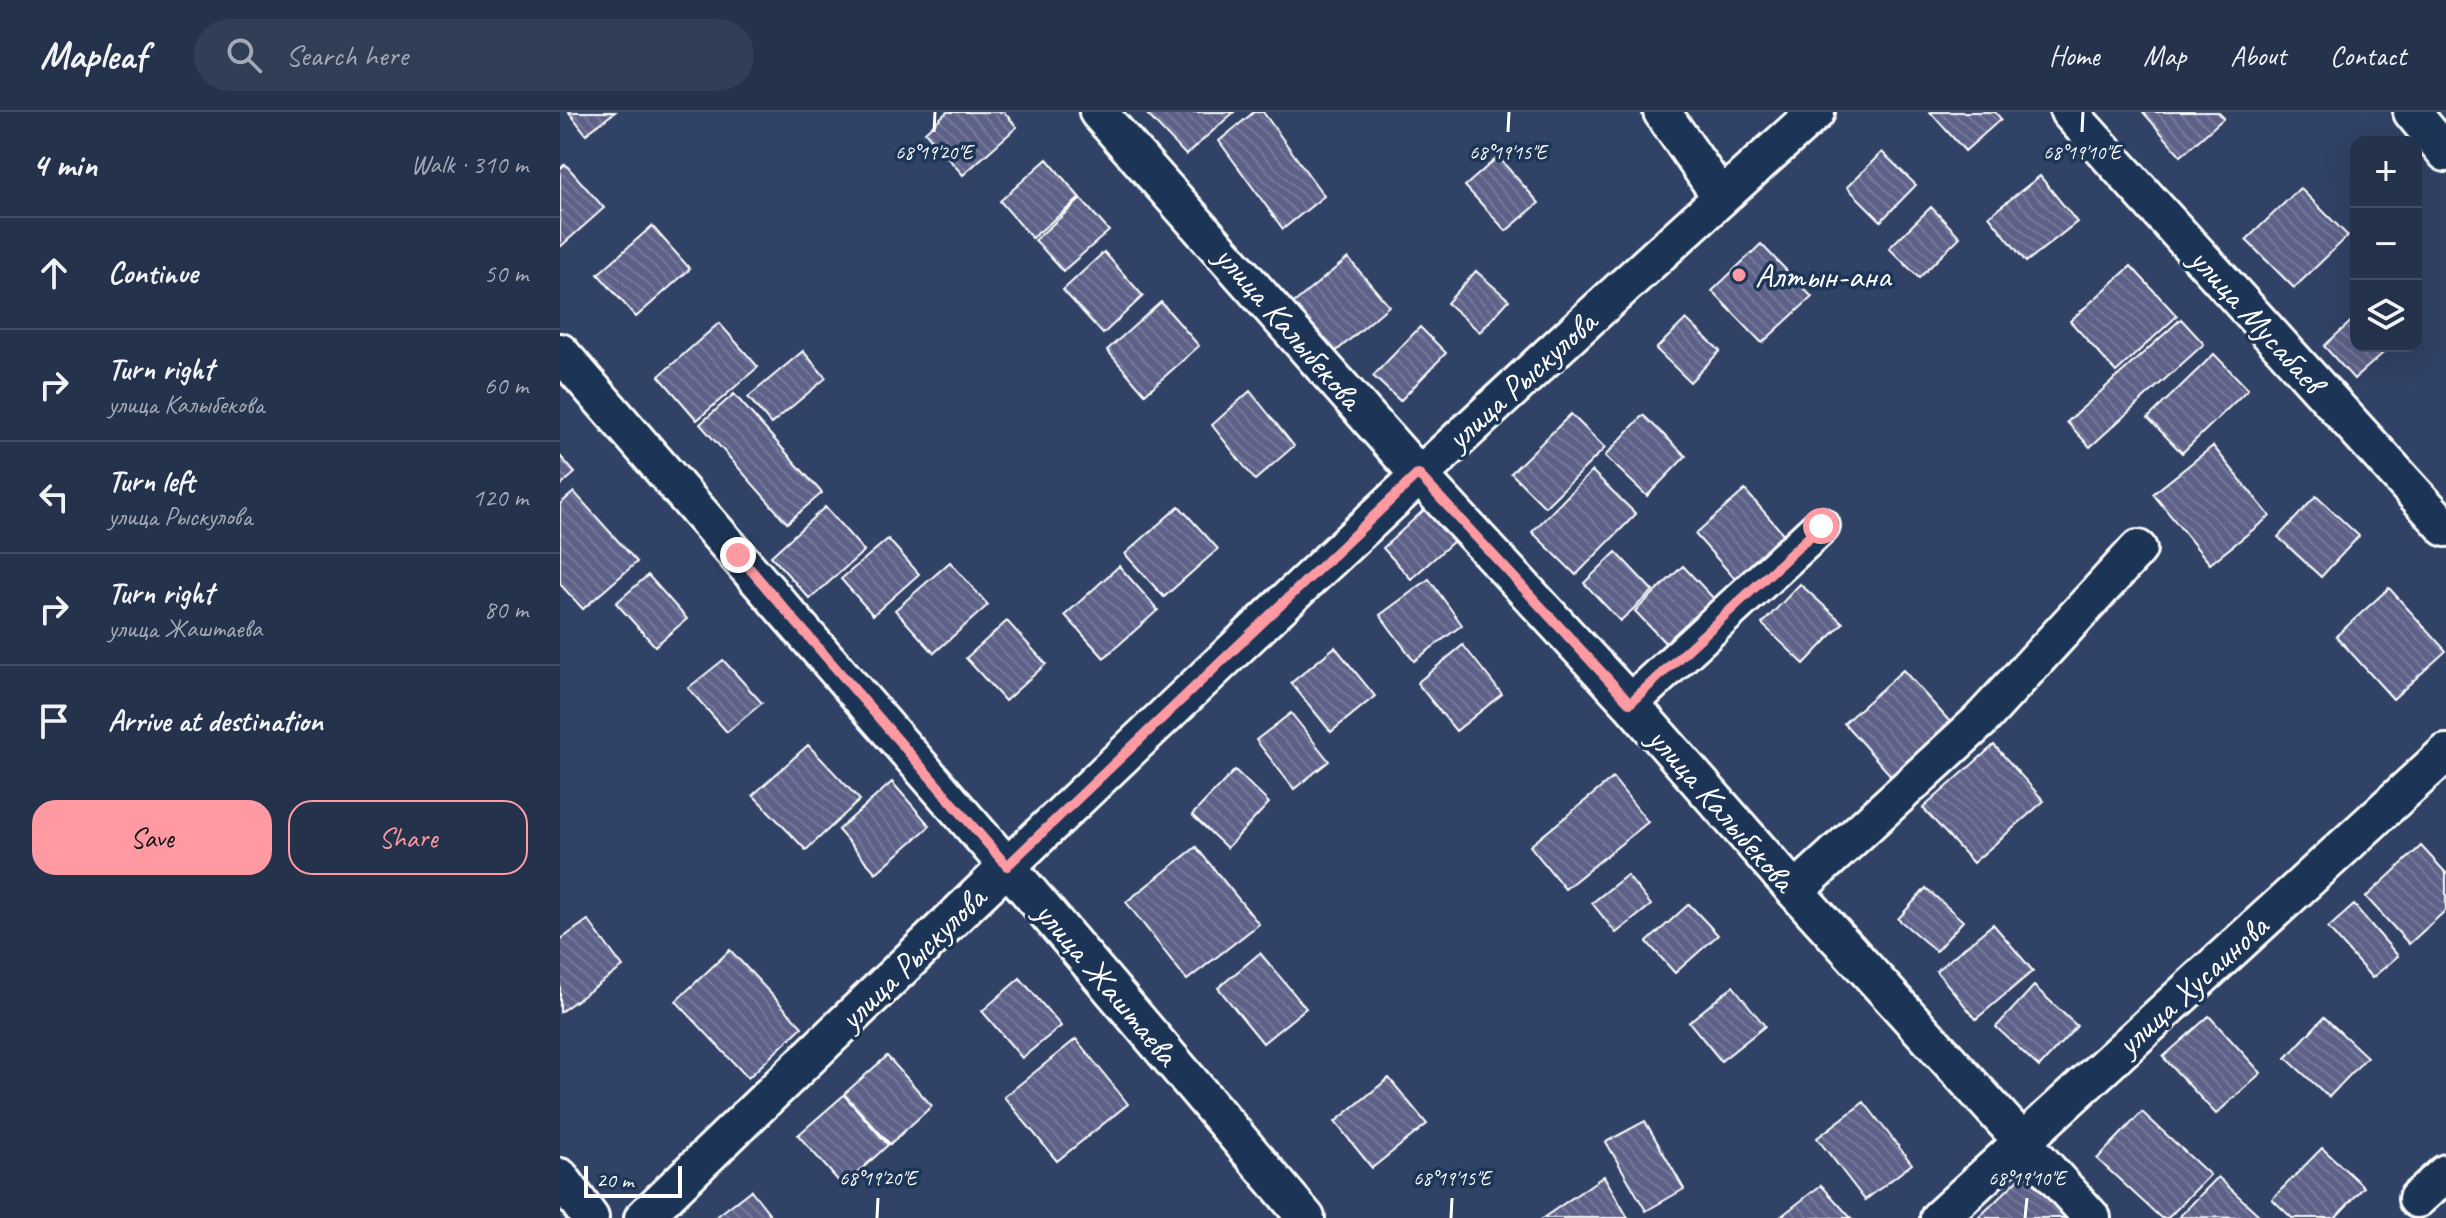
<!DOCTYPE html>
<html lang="en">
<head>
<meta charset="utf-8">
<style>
  body { margin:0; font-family:Caveat,sans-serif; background:#303e56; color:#f1f3f6 }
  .controls { position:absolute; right:24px; top:24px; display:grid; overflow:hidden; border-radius:16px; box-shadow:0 8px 32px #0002 }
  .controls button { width:72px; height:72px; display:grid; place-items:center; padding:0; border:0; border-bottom:2px solid #414d64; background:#24324c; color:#f1f3f6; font:40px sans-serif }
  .scale { position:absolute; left:24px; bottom:20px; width:98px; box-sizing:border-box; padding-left:8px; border:4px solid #fff; border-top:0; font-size:22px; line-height:28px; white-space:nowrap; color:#fff; -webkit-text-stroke:6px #1d3557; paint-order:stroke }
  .stop { position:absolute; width:24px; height:24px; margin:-18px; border:6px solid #ff9aa2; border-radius:50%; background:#fff }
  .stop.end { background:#ff9aa2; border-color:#fff; box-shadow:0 2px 8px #0008 }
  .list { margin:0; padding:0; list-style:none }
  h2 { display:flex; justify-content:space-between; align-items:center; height:104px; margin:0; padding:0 32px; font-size:34px }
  h2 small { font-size:26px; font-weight:400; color:#a3aab5 }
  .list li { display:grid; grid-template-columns:52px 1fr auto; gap:24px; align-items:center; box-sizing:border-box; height:112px; padding:0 32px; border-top:2px solid #414d64 }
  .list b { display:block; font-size:30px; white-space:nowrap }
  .list p { margin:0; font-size:26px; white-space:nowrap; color:#a3aab5 }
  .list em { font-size:26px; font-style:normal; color:#a3aab5 }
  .actions { display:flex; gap:16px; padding:24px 32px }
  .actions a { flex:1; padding:18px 0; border:2px solid #ff9aa2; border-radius:24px; text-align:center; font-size:28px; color:#ff9aa2 }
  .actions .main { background:#ff9aa2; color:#111 }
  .icon { flex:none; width:44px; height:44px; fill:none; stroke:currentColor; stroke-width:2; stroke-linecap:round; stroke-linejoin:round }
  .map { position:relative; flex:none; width:1886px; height:1106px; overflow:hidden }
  header { display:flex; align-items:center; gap:48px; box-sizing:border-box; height:112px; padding:0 40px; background:#24324c; border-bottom:2px solid #414d64 }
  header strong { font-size:38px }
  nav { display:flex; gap:44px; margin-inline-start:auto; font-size:28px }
  .search { width:560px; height:72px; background:#303e56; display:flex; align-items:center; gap:20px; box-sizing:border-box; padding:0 28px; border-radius:44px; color:#a3aab5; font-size:30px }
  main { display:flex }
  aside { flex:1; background:#24324c }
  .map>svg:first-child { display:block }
  .building { fill:url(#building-back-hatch); stroke:#fff; stroke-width:2 }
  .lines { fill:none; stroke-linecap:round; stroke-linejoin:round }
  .minor-casing { stroke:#fff; stroke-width:42 }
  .minor { stroke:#1d3557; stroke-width:36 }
  .route { stroke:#ff9aa2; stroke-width:10 }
  .ticks { fill:none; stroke:#fff; stroke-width:3 }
  .poi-dot { fill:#ff9aa2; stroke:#1d3557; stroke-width:3 }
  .labels { text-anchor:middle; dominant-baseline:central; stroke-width:7; stroke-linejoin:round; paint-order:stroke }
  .poi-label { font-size:34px; fill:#fff; stroke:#1d3557; text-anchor:start }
  .street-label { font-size:34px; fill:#fff; stroke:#1d3557 }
  .ticks-label { font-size:20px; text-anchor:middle; fill:#fff; stroke:#1d3557; stroke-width:7; stroke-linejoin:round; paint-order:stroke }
</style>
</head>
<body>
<header>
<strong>Mapleaf</strong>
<div class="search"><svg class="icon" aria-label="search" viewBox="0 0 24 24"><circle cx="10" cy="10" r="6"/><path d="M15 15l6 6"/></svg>Search here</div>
<nav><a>Home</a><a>Map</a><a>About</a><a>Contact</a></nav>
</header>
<main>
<aside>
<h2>4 min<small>Walk · 310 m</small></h2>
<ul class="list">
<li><svg class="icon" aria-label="ahead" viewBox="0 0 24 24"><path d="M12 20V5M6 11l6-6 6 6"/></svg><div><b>Continue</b></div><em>50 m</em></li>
<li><svg class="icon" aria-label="right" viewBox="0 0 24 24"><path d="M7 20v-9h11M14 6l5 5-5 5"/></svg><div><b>Turn right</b><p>улица Калыбекова</p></div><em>60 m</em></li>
<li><svg class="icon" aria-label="left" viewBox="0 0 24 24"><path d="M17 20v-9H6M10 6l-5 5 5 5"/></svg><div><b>Turn left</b><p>улица Рыскулова</p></div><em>120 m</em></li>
<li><svg class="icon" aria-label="right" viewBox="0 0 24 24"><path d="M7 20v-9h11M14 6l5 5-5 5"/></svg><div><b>Turn right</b><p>улица Жаштаева</p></div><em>80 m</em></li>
<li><svg class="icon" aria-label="arrive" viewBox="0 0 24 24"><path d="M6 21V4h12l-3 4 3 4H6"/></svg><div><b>Arrive at destination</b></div></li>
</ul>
<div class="actions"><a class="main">Save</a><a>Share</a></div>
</aside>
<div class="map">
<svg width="1886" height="1106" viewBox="0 0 1886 1106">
  <defs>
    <pattern id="building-back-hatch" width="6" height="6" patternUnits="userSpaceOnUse" patternTransform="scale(2)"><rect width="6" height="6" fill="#5d6187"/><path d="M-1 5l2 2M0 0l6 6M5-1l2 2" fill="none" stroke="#757999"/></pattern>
  </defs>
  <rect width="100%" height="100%" fill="#304265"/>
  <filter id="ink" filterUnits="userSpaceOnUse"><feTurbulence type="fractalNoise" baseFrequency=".0125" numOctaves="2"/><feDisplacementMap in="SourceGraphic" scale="16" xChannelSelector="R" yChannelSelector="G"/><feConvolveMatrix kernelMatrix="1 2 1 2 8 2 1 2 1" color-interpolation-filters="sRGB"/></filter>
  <g filter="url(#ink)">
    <!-- building -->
    <path class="building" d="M9 0H55L26 22Z
      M387 0H444L457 15 403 63 365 20Z
      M585 0H674L626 43Z
      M694 0H703L764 84 723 117 659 29Z
      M1370 0H1435L1441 7 1405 39Z
      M1583 0H1658L1664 6 1621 44Z
      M1322 40 1356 73 1321 109 1287 75Z
      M938 45 979 91 946 119 905 74Z
      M487 47 520 86 472 126 440 89Z
      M5 52 44 96 0 135V57Z
      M1480 64 1517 110 1466 150 1429 104Z
      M1740 76 1788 124 1734 176 1686 128Z
      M521 87 549 119 503 159 475 128Z
      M1371 95 1400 125 1359 166 1329 136Z
      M92 114 130 157 76 205 38 162Z
      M1201 132 1252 185 1202 231 1152 179Z
      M544 140 583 184 543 222 503 178Z
      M788 146 829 194 773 242 730 194Z
      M1571 154 1617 204 1556 260 1510 209Z
      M916 159 949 188 920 220 887 191Z
      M601 190 639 234 585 282 547 238Z
      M1796 205V234H1831L1794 267 1764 234Z
      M1126 207 1160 239 1130 270 1096 237Z
      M1621 207 1644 232 1530 335 1507 310Z
      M159 211 198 255 137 308 99 264Z
      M860 215 886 241 840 289 813 264Z
      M243 239 266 266 211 312 188 285Z
      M1654 242 1688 277 1622 341 1588 306Z
      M690 279 734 334 695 368 652 313Z
      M174 282 262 381 227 411 140 312Z
      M1011 302 1045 336 985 395 951 361Z
      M1083 303 1126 344 1087 384 1045 344Z
      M1653 334 1710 404 1650 452 1593 382Z
      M0 344 15 361 0 374Z
      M1032 359 1076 402 1016 463 972 420Z
      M1185 378 1226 425 1177 469 1135 422Z
      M14 380 77 450 23 497 0 472V392Z
      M1756 384 1799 424 1761 465 1718 425Z
      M619 394 658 437 604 485 565 442Z
      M265 395 304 439 250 487 211 444Z
      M865 397 894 429 851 467 823 436Z
      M328 427 359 462 313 503 281 467Z
      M1056 440 1093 479 1060 509 1024 471Z
      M390 450 428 493 374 541 335 498Z
      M559 454 598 498 544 546 505 503Z
      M1123 454 1157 490 1109 535 1075 499Z
      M88 463 127 507 95 534 56 491Z
      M869 467 902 513 854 549 820 503Z
      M1240 472 1283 511 1244 552 1202 512Z
      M1829 476 1886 539 1833 587 1776 524Z
      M447 509 486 552 445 589 406 546Z
      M903 533 942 582 896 619 857 571Z
      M775 535 815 584 771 620 731 571Z
      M163 548 202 591 167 620 128 576Z
      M1343 558 1401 622 1341 675 1284 611Z
      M731 601 769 649 734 677 696 628Z
      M248 633 300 688 246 738 193 683Z
      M1434 633 1484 689 1413 751 1363 696Z
      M675 658 709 691 667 736 632 703Z
      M1053 666 1088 710 1005 777 970 734Z
      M332 670 370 714 316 761 278 718Z
      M1861 734 1886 761V798L1849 832 1806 785Z
      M636 735 699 812 627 868 566 790Z
      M1067 763 1091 793 1056 821 1032 791Z
      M1366 776 1403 809 1376 839 1338 807Z
      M1129 792 1158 823 1115 861 1087 830Z
      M1794 793 1838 844 1812 866 1768 816Z
      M28 808 63 855 0 900V828Z
      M1433 812 1473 859 1416 907 1376 859Z
      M170 838 242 915 188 966 116 889Z
      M700 841 746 896 703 931 658 876Z
      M460 866 501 914 462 946 422 899Z
      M1173 874 1205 914 1161 949 1129 910Z
      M1474 874 1517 914 1479 955 1436 915Z
      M1649 904 1701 961 1656 1002 1603 945Z
      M1764 905 1807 945 1769 985 1726 946Z
      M516 927 568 992 497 1049 444 985Z
      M327 944 372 994 330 1032 284 982Z
      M829 966 867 1012 812 1056 775 1010Z
      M284 983 328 1033 283 1074 238 1023Z
      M1304 990 1352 1052 1305 1088 1257 1026Z
      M1582 1000 1650 1063 1608 1106H1601L1537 1047Z
      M1085 1009 1124 1077 1086 1099 1046 1030Z
      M1762 1036 1804 1075 1775 1106H1732L1712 1087Z
      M1466 1060 1511 1106H1418Z
      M1044 1064 1068 1106H983Z
      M1658 1065 1702 1106 1619 1105Z
      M1261 1073 1291 1106H1219Z
      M191 1078 213 1106H157L156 1105Z"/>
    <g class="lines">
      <defs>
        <path id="minor" d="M538 0 858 362 1070 591 1235 779 1532 1106
          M1102 0 1161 85
          M1509 0 1886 416
          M1852 0 1886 41
          M0 240 447 754 746 1106
          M1070 591 1261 414
          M1235 779 1420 609 1578 437
          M0 1065 30 1106
          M1857 1087 1886 1061
          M83 1106C469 732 856 359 1256 0
          M1379 1106 1886 641"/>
      </defs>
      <!-- minor casing -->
      <use href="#minor" class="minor-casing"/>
      <!-- minor -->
      <use href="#minor" class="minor"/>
    </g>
  </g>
  <g class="lines" filter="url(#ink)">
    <!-- route -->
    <path class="route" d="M178 443 447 754 858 362 1070 591 1261 414"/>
  </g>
  <!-- ticks -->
  <path class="ticks" d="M374 20 375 0M948 20 949 0M1522 20 1523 0M317 1106 318 1086M891 1106 892 1086M1465 1106 1467 1086"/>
  <!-- markers -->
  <circle class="poi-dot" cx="1179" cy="163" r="8"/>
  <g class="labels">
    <!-- poi labels -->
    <g class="poi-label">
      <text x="1195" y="163">Алтын-ана</text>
    </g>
    <!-- street labels -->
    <g class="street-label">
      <text transform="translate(1697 208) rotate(48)">улица Мусабаев</text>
      <text transform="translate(729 215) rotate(49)">улица Калыбекова</text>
      <text transform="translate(961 268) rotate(-42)">улица Рыскулова</text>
      <text transform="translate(1162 697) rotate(49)">улица Калыбекова</text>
      <text transform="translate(352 846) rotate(-44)">улица Рыскулова</text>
      <text transform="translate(547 871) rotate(50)">улица Жаштаева</text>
      <text transform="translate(1632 873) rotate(-42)">улица Хусаинова</text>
    </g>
  </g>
  <g class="ticks-label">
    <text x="374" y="47">68°19'20"E</text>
    <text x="948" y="47">68°19'15"E</text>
    <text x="1522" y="47">68°19'10"E</text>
    <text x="318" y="1073">68°19'20"E</text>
    <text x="892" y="1073">68°19'15"E</text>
    <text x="1467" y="1073">68°19'10"E</text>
  </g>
</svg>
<div class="controls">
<button>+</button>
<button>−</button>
<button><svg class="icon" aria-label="layers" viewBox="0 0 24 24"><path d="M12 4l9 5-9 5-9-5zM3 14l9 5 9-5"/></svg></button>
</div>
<div class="scale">20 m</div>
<div class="stop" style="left:1261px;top:414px"></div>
<div class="stop end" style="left:178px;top:443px"></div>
</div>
</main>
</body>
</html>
